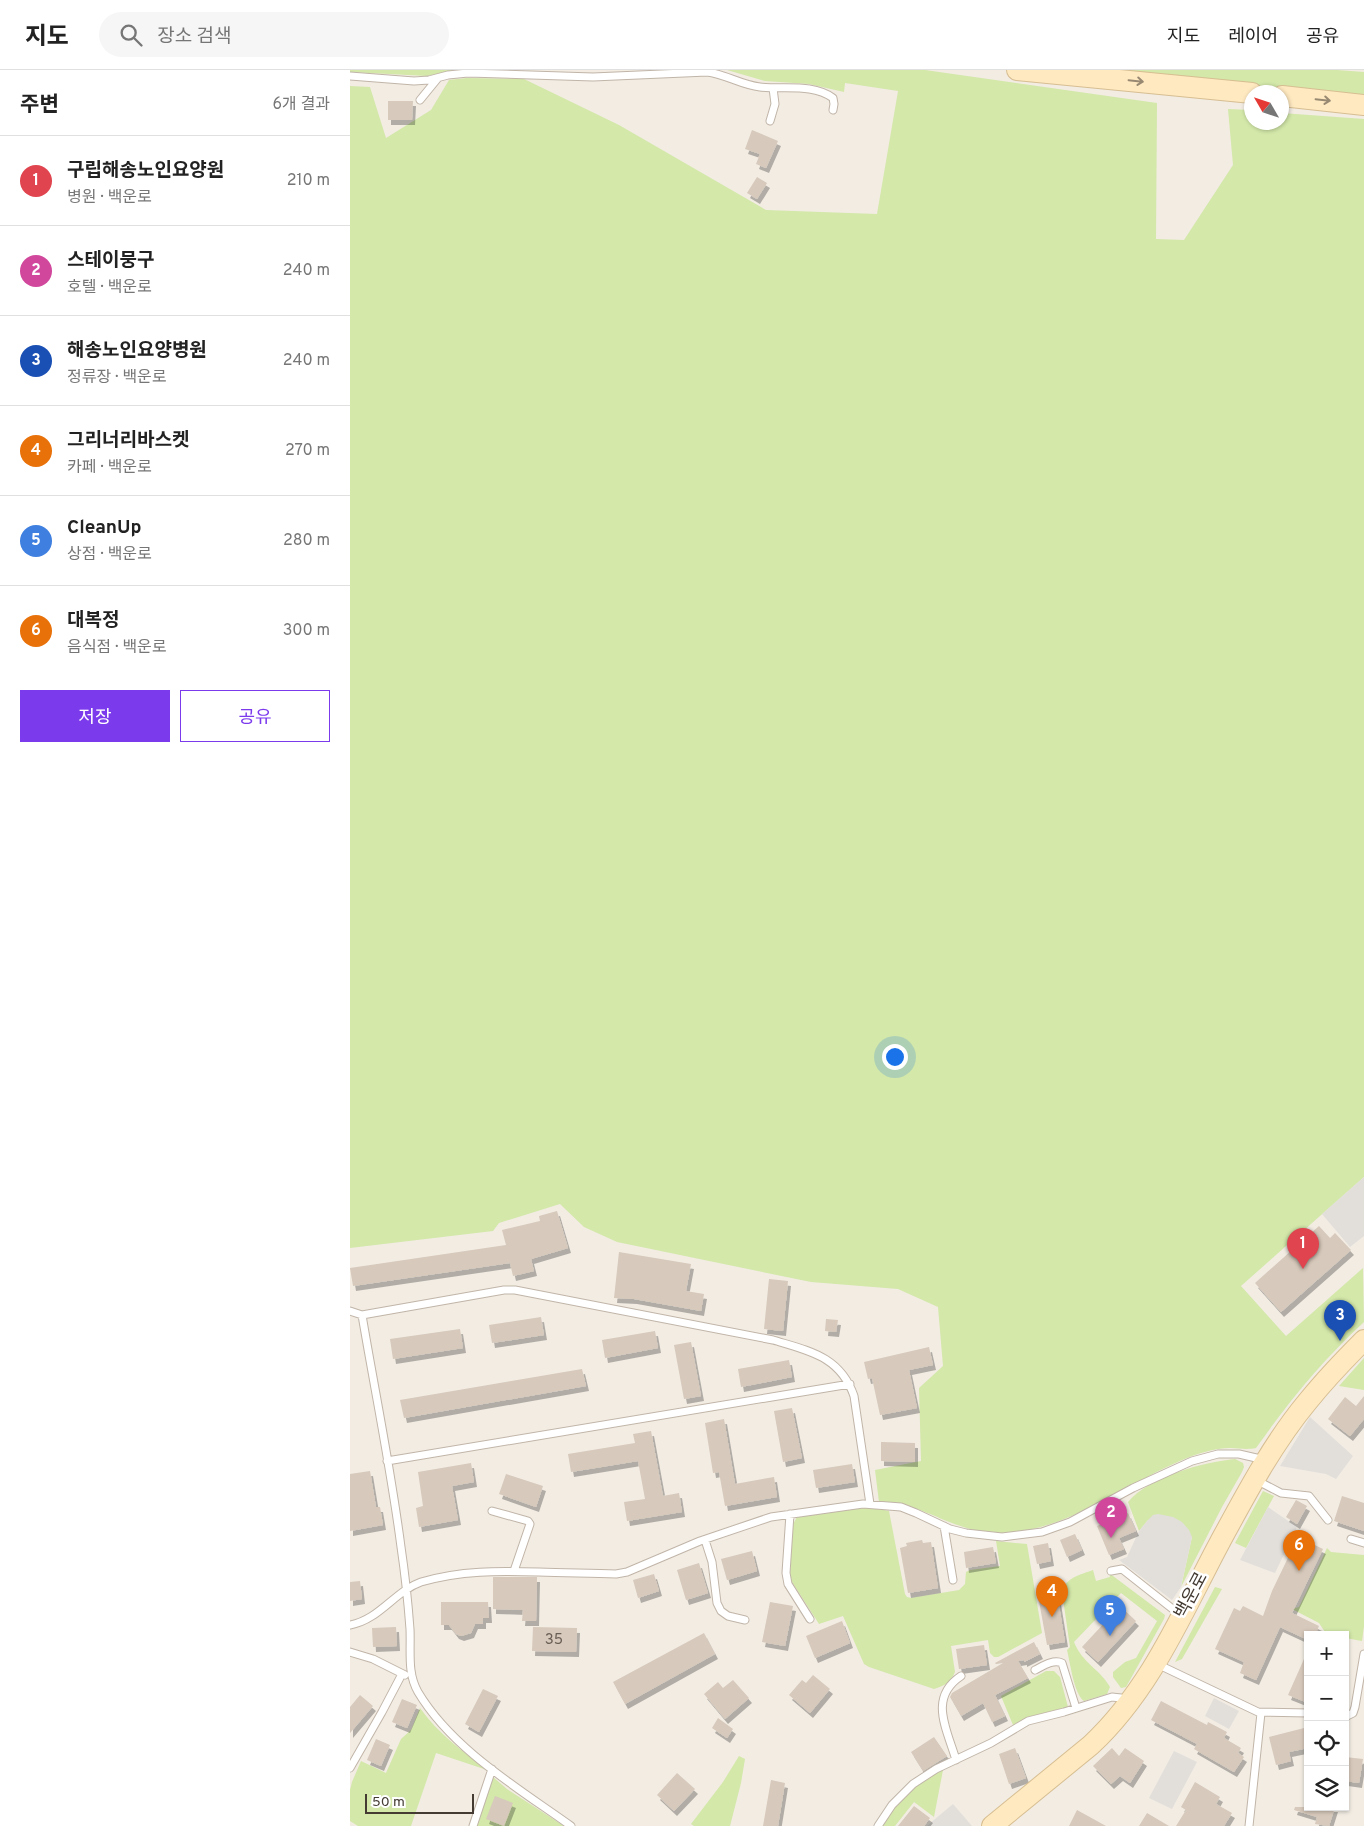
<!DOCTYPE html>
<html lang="ko">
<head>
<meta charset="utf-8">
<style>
  body { margin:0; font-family:Overpass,"Noto Sans KR",sans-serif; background:#f6f6f6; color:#222 }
  .controls { position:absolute; right:15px; bottom:15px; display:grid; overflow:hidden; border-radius:0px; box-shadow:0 1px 4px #0004 }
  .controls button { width:45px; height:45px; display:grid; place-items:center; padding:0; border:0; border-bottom:1px solid #e0e0e0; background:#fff; color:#222; font:25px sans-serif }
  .compass { position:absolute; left:894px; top:15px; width:45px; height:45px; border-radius:50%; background:#fff; box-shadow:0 1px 4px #0004; rotate:309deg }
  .scale { position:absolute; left:15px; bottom:12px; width:109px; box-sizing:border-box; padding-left:5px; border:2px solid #443b33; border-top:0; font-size:14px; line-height:18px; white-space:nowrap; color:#443b33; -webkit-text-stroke:4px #fff; paint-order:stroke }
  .you { position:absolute; left:544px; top:986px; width:18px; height:18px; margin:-12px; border:4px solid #fff; border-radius:50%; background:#1a73e8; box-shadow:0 0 0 8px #1a73e833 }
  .badge { display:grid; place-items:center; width:32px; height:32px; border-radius:50%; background:#7c3aed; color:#fff; font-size:16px; font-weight:700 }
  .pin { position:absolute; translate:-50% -41px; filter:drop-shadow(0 1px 2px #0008) }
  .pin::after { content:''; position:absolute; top:26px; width:18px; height:15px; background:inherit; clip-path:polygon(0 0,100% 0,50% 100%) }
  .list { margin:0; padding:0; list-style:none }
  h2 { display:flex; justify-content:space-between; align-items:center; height:65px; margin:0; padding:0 20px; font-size:21px }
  h2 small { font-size:16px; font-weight:400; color:#767676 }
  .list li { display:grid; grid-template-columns:32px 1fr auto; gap:15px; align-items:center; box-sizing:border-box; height:90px; padding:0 20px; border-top:1px solid #e0e0e0 }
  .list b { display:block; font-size:19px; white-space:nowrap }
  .list p { margin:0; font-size:16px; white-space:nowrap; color:#767676 }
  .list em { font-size:16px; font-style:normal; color:#767676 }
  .actions { display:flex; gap:10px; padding:15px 20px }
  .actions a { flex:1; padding:11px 0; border:1px solid #7c3aed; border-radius:0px; text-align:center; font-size:18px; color:#7c3aed }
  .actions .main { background:#7c3aed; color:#fff }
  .icon { flex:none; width:28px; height:28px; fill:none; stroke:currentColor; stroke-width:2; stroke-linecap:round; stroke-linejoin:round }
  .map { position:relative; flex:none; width:1014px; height:1756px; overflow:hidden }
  header { display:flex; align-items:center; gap:30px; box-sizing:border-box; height:70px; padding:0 25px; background:#fff; border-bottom:1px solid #e0e0e0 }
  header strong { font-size:24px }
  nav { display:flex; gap:28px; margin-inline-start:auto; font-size:18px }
  .search { width:350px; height:45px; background:#f6f6f6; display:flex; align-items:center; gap:12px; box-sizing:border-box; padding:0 18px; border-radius:28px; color:#767676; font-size:19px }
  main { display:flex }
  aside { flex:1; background:#fff }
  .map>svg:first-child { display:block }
  .green { fill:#d3e8a9 }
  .parking { fill:#e2dfdb }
  .building { fill:#d7c9bb; filter:url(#shadow) }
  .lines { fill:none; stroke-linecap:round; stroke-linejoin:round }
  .lane-casing { stroke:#c1b5a8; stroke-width:9 }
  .secondary-casing { stroke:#d7be92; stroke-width:22 }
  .lane { stroke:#fff; stroke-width:7 }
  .secondary { stroke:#ffe9c0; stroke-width:20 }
  .oneway { stroke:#988972 }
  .labels { text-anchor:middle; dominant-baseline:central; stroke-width:5; stroke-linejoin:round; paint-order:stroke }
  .number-label { font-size:15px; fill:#695e55 }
  .street-label { font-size:18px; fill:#443b33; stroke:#fff }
</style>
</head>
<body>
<header>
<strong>지도</strong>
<div class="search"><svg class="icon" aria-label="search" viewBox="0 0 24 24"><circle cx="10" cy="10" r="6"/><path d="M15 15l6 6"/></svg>장소 검색</div>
<nav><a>지도</a><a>레이어</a><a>공유</a></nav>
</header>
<main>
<aside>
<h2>주변<small>6개 결과</small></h2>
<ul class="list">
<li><span class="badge" style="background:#e0444e">1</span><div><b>구립해송노인요양원</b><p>병원 · 백운로</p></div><em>210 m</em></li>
<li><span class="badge" style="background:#d1479c">2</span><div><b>스테이뭉구</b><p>호텔 · 백운로</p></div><em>240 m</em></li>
<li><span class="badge" style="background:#1a4fb4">3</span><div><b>해송노인요양병원</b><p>정류장 · 백운로</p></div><em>240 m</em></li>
<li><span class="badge" style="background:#e8710a">4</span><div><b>그리너리바스켓</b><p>카페 · 백운로</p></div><em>270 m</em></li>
<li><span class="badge" style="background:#3f7fe0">5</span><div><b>CleanUp</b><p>상점 · 백운로</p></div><em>280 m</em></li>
<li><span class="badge" style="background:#e8710a">6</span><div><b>대복정</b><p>음식점 · 백운로</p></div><em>300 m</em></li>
</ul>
<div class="actions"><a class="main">저장</a><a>공유</a></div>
</aside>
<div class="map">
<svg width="1014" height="1756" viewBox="0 0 1014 1756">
  <defs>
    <filter id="shadow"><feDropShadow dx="3" dy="5" stdDeviation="0" flood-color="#0004"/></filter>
  </defs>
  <rect width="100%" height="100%" fill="#f2ece3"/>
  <!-- green -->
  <path class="green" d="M0 0H105L77 6 0 2Z
    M377 0H575L807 33 806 169 834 170 883 95 878 39 901 40 902 52H932V43L1014 49V1107L891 1216 936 1266 1013 1198 1014 1252C971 1292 940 1330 906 1378 896 1380 889 1378 880 1378 867 1378 854 1382 842 1386 779 1410 723 1460 653 1463 605 1465 575 1432 529 1432L525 1400 571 1391 569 1318 593 1296 588 1237 548 1219 461 1212 267 1172 234 1157 210 1134 149 1153 143 1161 0 1178V16L20 17 36 68 81 40 99 10 117 8 174 9 269 55 416 140 527 144 548 21 495 13 494 22 459 14 415 11Z
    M739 0H987L1014 2V28Z
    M1014 1288V1320L989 1316Z
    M885 1389 893 1393 894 1397 892 1402 872 1437 831 1517 842 1467 798 1450 789 1461 778 1432C799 1407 853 1392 885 1389Z
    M913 1421 924 1426 896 1478 885 1473Z
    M520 1437 539 1441 555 1524 557 1527 561 1528 609 1520 615 1514 616 1502 620 1500 650 1496 646 1471 677 1474 692 1563 648 1587H644L640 1583 638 1570 601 1576 605 1602C601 1612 594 1616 584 1619L519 1597 514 1594 493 1546 469 1554 442 1512 440 1505 443 1454 447 1447Z
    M977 1478 981 1482 1014 1485V1556L1012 1571 995 1568V1565H977L969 1553 942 1539 949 1537Z
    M743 1500 746 1511 760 1507 759 1503 815 1545 814 1549 776 1617 771 1618 763 1607V1602L775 1592 786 1588 807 1551 771 1523 724 1572C733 1594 749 1598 760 1617L757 1624 734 1631C724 1624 720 1592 717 1580L720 1577 712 1522C716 1507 730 1505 743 1500Z
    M865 1517 872 1519 832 1589 825 1592Z
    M696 1601H704L710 1607 718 1637 678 1647 663 1655 651 1626Z
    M70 1638C88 1664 113 1681 137 1700L86 1683 61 1756H8L0 1751V1720L2 1712 11 1691 36 1703 51 1669 61 1660Z
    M389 1686 395 1689 391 1713 380 1756H344L341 1754 373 1712Z
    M593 1700 584 1747 564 1732 545 1756H531C549 1730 563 1714 593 1700Z
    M143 1707 157 1719 214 1756H127Z"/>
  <!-- parking -->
  <path class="parking" d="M1014 1107V1166L1000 1177 972 1144Z
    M960 1347 1003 1386 986 1409 976 1404 930 1396Z
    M918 1437 947 1457 925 1503 890 1490Z
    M808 1444 823 1447 832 1452 839 1460 842 1467 831 1517 822 1530 769 1490 777 1487 789 1461 798 1450 803 1445Z
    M864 1628 889 1641 879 1659 855 1646Z
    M824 1681 847 1692 822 1739 799 1728Z
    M603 1734 622 1756H577L585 1749Z"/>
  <!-- building -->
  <path class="building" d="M38 31H63L62 50H38Z
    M402 60 428 71 416 98 406 94 410 84 395 79Z
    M407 107 417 113 407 129 397 123Z
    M207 1141 218 1178 181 1189 184 1201 163 1206 160 1193 3 1216 0 1198 156 1175 152 1160 190 1151 189 1146Z
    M969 1156 980 1168 985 1163 1001 1180 931 1242 905 1213Z
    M269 1182 341 1194 336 1221 354 1224 351 1241 284 1229 264 1228Z
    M419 1209 438 1211 433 1261 414 1259Z
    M191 1247 194 1265 142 1273 139 1255Z
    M476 1249 488 1250 486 1262 475 1261Z
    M110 1259 113 1278 43 1289 40 1269Z
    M305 1261 308 1278 255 1288 252 1270Z
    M341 1272 351 1326 334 1329 324 1275Z
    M579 1277 583 1295 559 1300 567 1338 530 1345 522 1308 518 1309 514 1292Z
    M439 1290 442 1307 391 1317 388 1299Z
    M232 1299 236 1316 54 1348 50 1330Z
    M1014 1326V1349L1000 1366 978 1349 995 1327 1006 1336Z
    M442 1338 452 1388 433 1392 424 1341Z
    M374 1349 385 1414 424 1407 427 1427 375 1436 369 1402 363 1403 355 1353Z
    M301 1361 313 1426 329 1423 332 1442 277 1451 274 1432 295 1429 288 1391 221 1402 218 1384 285 1373 283 1364Z
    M531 1372 565 1373V1392L531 1391Z
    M121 1393 124 1412 102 1416 108 1450 69 1457 66 1438 73 1436 68 1402Z
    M502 1394 505 1412 466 1418 463 1400Z
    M20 1401 26 1437H30L33 1455 0 1461V1404Z
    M156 1404 193 1416 186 1437 149 1424Z
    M992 1426 1014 1433V1461L984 1451Z
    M946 1430 957 1436 947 1454 936 1447Z
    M778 1443 786 1461 769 1468 774 1479 759 1485 747 1456Z
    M725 1464 732 1480 717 1487 710 1470Z
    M948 1467 973 1479 942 1543 969 1556 965 1565H958V1570L930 1557 906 1610 890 1603 894 1592 865 1579 884 1538 890 1541 893 1536 913 1546 922 1521Z
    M572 1470 573 1473 581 1472 588 1518 558 1523 550 1478 557 1476 556 1473Z
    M698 1473 701 1491 687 1494 683 1476Z
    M643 1477 646 1493 616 1498 614 1482Z
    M402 1481 407 1501 377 1510 371 1489Z
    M349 1493 358 1523 336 1530 327 1500Z
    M304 1504 309 1521 288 1528 283 1510Z
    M143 1507H187L186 1551H172L173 1540 143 1539Z
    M10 1511 12 1529 0 1531V1512Z
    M706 1517 715 1572 697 1575 687 1520Z
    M91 1532H138L139 1548H133V1554H125L121 1563 111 1566 106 1564 99 1555H91Z
    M420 1532 443 1536 435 1576 412 1572Z
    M770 1536 786 1551 748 1592 732 1577Z
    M492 1551 500 1573 465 1588 456 1566Z
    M46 1557 47 1576 23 1577 22 1558Z
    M183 1557 227 1558 226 1582 182 1581Z
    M354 1563 365 1584 275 1634 263 1612Z
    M684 1572 690 1584 674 1592V1590L668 1591 678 1608 645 1625 655 1646 642 1652 633 1633 611 1646 600 1627 602 1623 653 1593 646 1594 645 1593Z
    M634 1575 637 1595 609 1599 606 1579Z
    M958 1580V1633L938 1625Z
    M463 1605 480 1619 460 1643 439 1625 452 1610 456 1613Z
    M383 1610 399 1628 375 1649 354 1624 368 1612 373 1618Z
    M133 1619 148 1626 129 1662 115 1654Z
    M10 1625 23 1636 0 1663V1637Z
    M52 1629 67 1635 57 1658 42 1652Z
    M811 1631 857 1655 858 1652 877 1662 874 1668 891 1678 888 1683 894 1687 884 1702 844 1679 847 1674 801 1650Z
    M368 1648 383 1659 377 1668 362 1658Z
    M958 1657V1678L939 1682 941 1691 926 1695 919 1667Z
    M584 1667 597 1686 573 1701 561 1682Z
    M26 1669 40 1675 31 1696 17 1690Z
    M665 1678 676 1708 659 1714 649 1684Z
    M762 1678 769 1686 775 1678 794 1691 780 1713 770 1706 761 1714 743 1696Z
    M995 1687 1013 1689 1009 1713 995 1711Z
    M327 1703 345 1719 324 1741 307 1725Z
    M421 1710 435 1713 428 1756H413Z
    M845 1712 870 1727 866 1734 882 1743 874 1756H826L836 1740 831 1737Z
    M145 1726 163 1733 154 1756 136 1749Z
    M564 1736 580 1748 574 1756H548Z
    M945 1737H985L979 1756 965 1754 967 1747 944 1740Z
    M727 1740 756 1756H719Z
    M797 1743 819 1756H789Z"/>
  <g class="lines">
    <defs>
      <path id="lane" d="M0 6 64 11 79 10 98 5 118 3 243 7 357 2C375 4 391 15 410 17 434 20 462 13 483 28L484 34 483 40
        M70 30 88 8
        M420 51 425 34 423 18
        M0 1241 12 1245 154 1220H165L423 1270C459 1281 490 1286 504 1326L520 1434
        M12 1245C25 1322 41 1399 51 1477 55 1504 58 1532 60 1559 61 1581 57 1603 68 1622 102 1679 168 1718 221 1756
        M37 1391 500 1314
        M906 1410 931 1423 959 1426 978 1450
        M142 1441 178 1451 180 1454 164 1501
        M440 1444 436 1503 438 1514 460 1549
        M594 1456 603 1510
        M1001 1469 1014 1473
        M355 1470 362 1492 367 1533 371 1541 378 1546 395 1550
        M761 1501 772 1499 829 1544
        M0 1555C29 1550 45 1521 71 1512 111 1500 149 1501 189 1502 215 1503 240 1503 266 1504L277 1502 350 1471 421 1447 513 1434 551 1437 566 1443 600 1459 616 1463 652 1467 692 1462 720 1452 783 1418 842 1391 868 1384H889L915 1390
        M0 1582 23 1589 55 1605
        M807 1594 908 1642 958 1643
        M685 1600C693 1596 703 1589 712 1593L726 1638
        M995 1647 1003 1643 1005 1637 1014 1584
        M606 1690C597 1659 578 1628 611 1606
        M0 1698 32 1642 52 1604
        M123 1756 142 1699
        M528 1756 542 1735 563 1714 586 1699 641 1673 678 1651 714 1642 762 1627 771 1628 776 1631
        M899 1756 911 1643"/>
      <path id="secondary" d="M667 0 902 23
        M932 26 1014 35
        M642 1756 741 1675C801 1619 832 1543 870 1472 896 1424 923 1373 958 1331 975 1310 995 1289 1014 1270"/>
    </defs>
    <!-- lane casing -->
    <use href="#lane" class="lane-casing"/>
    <!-- secondary casing -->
    <use href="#secondary" class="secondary-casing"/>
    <!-- lane -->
    <use href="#lane" class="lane"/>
    <!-- secondary -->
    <use href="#secondary" class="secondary"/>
  </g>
  <!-- one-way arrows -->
  <defs><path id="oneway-shaft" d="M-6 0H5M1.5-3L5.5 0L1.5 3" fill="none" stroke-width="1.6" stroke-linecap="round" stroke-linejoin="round" transform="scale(1.25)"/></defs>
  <g class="oneway">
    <use href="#oneway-shaft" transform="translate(786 11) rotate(6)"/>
    <use href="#oneway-shaft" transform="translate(973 30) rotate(6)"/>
  </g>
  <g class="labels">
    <!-- number labels -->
    <g class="number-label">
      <text x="204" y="1570">35</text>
    </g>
    <!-- street labels -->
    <g class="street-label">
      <text transform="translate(842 1526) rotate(-62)">백운로</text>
    </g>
  </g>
</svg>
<div class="controls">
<button>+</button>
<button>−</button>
<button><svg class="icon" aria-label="locate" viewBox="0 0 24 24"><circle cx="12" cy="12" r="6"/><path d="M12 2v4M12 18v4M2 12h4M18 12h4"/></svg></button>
<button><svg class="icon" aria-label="layers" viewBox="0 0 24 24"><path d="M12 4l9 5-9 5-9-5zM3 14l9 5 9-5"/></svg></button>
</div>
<svg class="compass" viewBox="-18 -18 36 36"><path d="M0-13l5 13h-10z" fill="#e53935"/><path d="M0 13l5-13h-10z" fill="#767676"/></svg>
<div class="scale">50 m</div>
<div class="you"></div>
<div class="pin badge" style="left:953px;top:1199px;background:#e0444e">1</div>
<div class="pin badge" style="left:761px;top:1468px;background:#d1479c">2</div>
<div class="pin badge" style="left:990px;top:1271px;background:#1a4fb4">3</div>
<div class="pin badge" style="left:702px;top:1547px;background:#e8710a">4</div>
<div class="pin badge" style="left:760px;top:1566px;background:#3f7fe0">5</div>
<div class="pin badge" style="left:949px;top:1501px;background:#e8710a">6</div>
</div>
</main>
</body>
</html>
